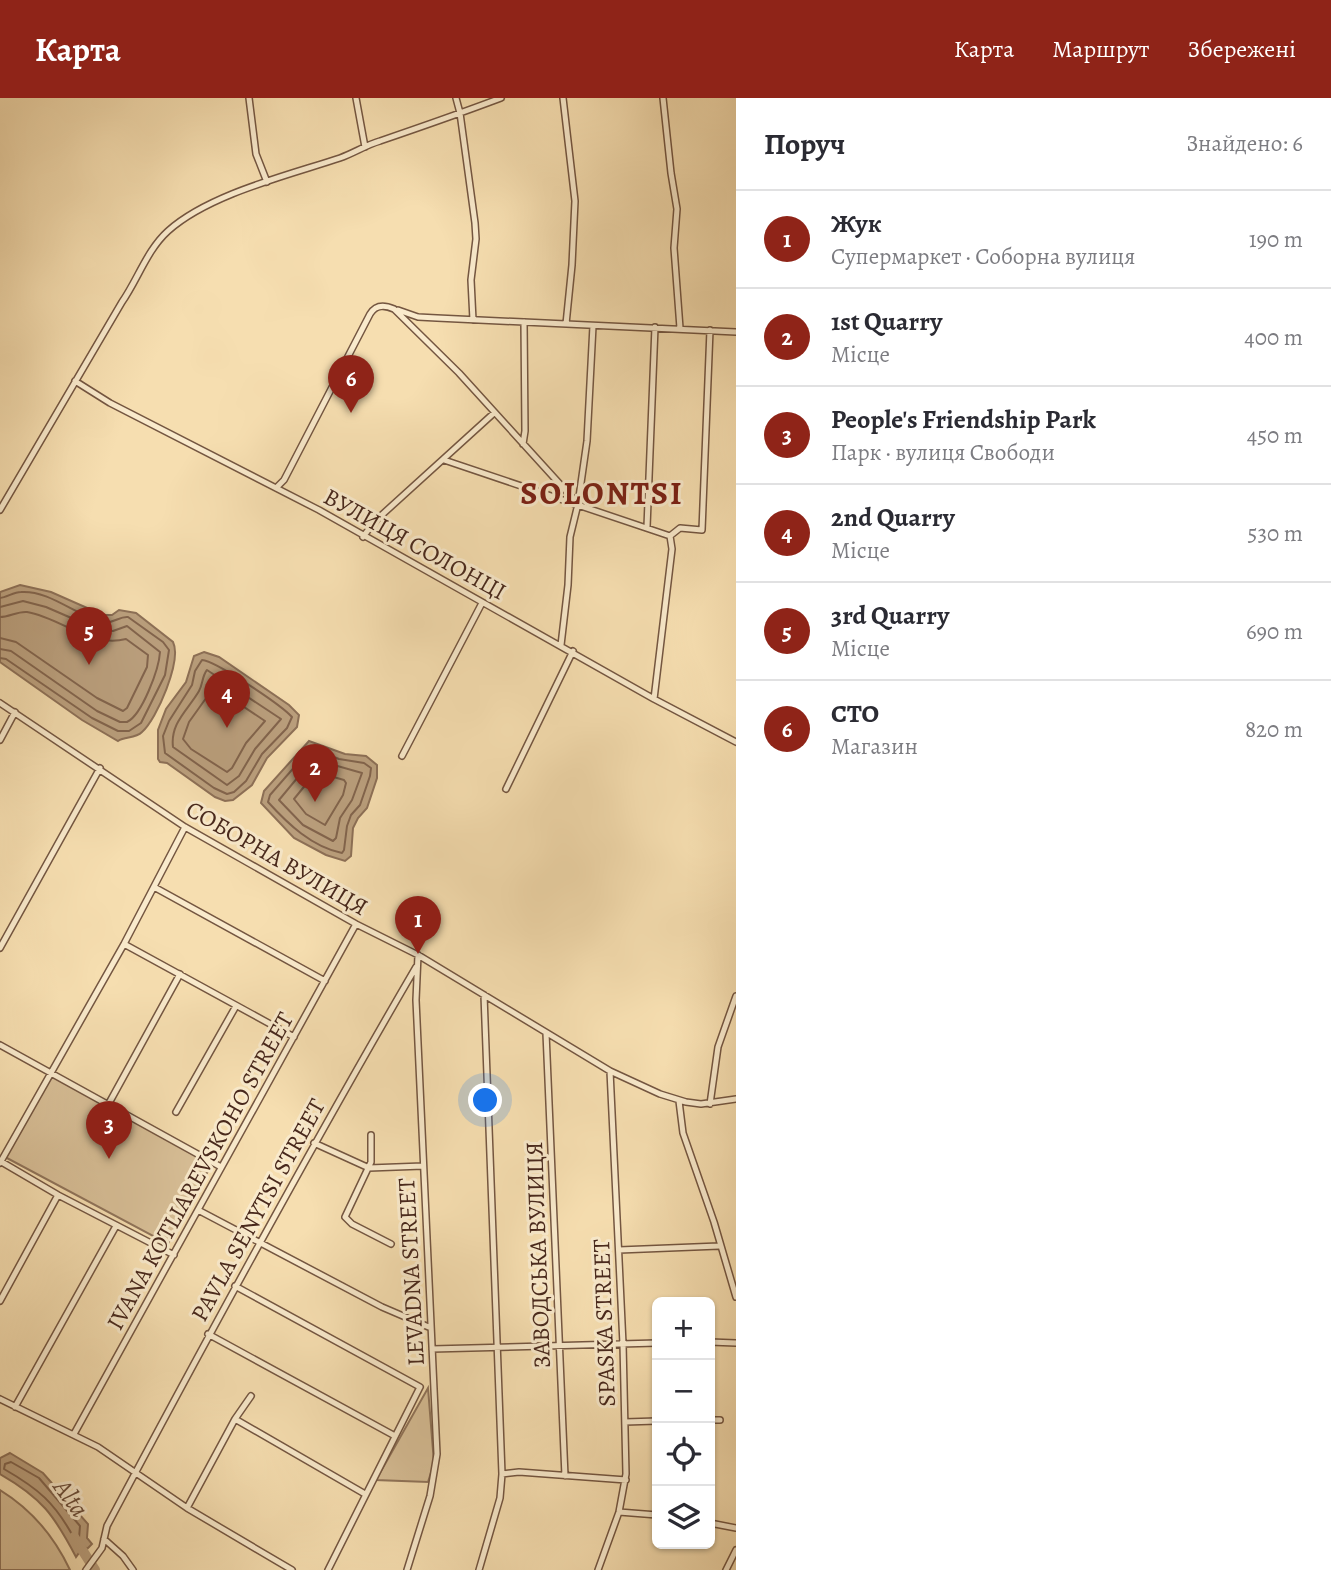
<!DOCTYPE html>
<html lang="uk">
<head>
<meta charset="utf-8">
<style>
  body { margin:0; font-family:Alegreya,serif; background:#f2f2f3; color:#2b2b33 }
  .controls { position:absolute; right:21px; bottom:21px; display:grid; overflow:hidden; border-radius:10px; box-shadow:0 2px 5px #0004 }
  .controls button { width:63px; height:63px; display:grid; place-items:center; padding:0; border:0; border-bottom:2px solid #e1e1e2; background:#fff; color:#2b2b33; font:35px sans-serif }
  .you { position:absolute; left:486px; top:1003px; width:24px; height:24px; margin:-18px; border:5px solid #fff; border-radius:50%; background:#1a73e8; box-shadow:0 0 0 10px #1a73e833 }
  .badge { display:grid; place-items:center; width:46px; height:46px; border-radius:50%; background:#8f2418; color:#fff; font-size:23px; font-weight:700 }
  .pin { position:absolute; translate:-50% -58px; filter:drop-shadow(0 2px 4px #0008) }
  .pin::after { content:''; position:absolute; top:37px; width:24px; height:21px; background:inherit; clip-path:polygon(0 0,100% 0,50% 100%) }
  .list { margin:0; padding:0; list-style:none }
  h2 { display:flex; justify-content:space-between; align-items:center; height:91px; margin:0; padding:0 28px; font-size:30px }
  h2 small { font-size:23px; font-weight:400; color:#7c7c81 }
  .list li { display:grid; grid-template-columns:46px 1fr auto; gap:21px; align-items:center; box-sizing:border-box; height:98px; padding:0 28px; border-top:2px solid #e1e1e2 }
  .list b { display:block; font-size:26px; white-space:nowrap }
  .list p { margin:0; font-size:23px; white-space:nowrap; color:#7c7c81 }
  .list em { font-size:23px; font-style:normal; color:#7c7c81 }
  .icon { flex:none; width:38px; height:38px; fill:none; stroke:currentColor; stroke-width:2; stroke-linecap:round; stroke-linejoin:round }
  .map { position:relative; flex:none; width:736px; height:1472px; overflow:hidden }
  header { display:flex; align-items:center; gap:42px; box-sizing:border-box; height:98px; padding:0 35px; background:#8f2418; color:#fff }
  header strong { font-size:33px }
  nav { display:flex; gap:38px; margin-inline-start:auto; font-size:24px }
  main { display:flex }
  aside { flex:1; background:#fff }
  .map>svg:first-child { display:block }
  .green { fill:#d8bf97; stroke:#90745a; stroke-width:2 }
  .water { fill:#bba07e; stroke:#8d7057; stroke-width:2 }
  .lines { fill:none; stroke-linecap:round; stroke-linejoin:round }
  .shore { stroke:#82644d; stroke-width:2 }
  .river { stroke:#bba07e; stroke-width:10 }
  .minor-casing { stroke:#745641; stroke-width:8 }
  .minor { stroke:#f9eacc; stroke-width:5 }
  .labels { text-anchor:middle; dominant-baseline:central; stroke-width:6; stroke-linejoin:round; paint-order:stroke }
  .street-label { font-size:24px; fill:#48281c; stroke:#f9eacc }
  .water-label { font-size:26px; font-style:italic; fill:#6a4c39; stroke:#f9eacc }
  .district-label { font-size:32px; font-weight:bold; letter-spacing:2px; fill:#7a1f14; stroke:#f9eacc }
</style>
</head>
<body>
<header>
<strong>Карта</strong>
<nav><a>Карта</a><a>Маршрут</a><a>Збережені</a></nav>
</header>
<main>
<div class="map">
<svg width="736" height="1472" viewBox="0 0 736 1472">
  <rect width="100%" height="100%" fill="#f6deb0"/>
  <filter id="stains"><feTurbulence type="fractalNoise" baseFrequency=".00286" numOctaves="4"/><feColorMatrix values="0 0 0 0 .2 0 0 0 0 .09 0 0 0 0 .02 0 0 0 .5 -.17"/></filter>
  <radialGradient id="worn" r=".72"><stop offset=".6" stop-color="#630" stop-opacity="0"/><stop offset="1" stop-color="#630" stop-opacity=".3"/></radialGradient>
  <!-- green -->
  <path class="green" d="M51 976 213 1064 168 1146 5 1059Z
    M428 1290 434 1365 428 1384 376 1382Z
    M0 1392C31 1411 55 1440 70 1472H0Z"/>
  <!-- water -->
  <path class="water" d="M20 487 51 494 103 517H112L119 512 136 515 173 544C182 562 157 621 142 634 135 641 125 638 118 643L82 622 0 564V494Z
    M204 554 219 559 289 607 299 617 297 629 267 660 252 687 233 702 225 703 215 699 167 665 160 664 158 661V632L166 611 186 584 194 558Z
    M309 643 345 656 366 658 377 667V680L367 710 358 720 353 730 351 758 345 763 326 757 294 740 261 705 264 693Z
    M10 1355 43 1375 88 1426 87 1440 92 1446 87 1451 84 1448 76 1459C54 1417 42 1400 0 1376V1360Z"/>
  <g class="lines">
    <!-- shore -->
    <path class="shore" d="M0 500C7 499 14 494 21 494 50 492 76 518 103 524 114 526 119 518 128 519L163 544 169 552 165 577 141 625 129 633H118L92 620 6 561 0 560
      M0 509 23 503 46 509 99 532 113 533 127 528 160 554C159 571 142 617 127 624H120L97 613 11 553 0 551
      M0 519C9 519 18 513 27 514 62 520 89 550 126 541L148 557 147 569 127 610 123 613 97 600 16 544 0 540
      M202 562C216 563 281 607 292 619L287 630 262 656 246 683 234 694 227 696 214 690 165 655 163 638 169 623 192 587 195 573Z
      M207 572 281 621 255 651 239 678 227 687 173 649C170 625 188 612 199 593 203 586 202 578 207 572Z
      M214 589 265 623 246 645 232 670 227 674 191 651 183 641 189 624Z
      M311 650 339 661 364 665 371 670 370 678 360 707 351 717 347 728 344 752 342 755C312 749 288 726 268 704L270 697Z
      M313 661 362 675 352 702 340 720 336 740 333 743 303 727 279 702Z
      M316 674 344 682 346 685 343 697 325 727 306 716 294 701Z
      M11 1364 39 1380 80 1428 79 1440H74C55 1405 39 1391 4 1371L5 1366Z"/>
    <!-- river -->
    <path class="river" d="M74 1439 95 1472"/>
    <defs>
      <path id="minor" d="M249 0 256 56 267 84
        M356 0 365 49
        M456 0 460 15 475 125 476 141 471 182 473 222
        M563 0 575 103 572 167 566 226
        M663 0 671 75 677 111 674 150 680 230
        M398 212 418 219 437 220 736 234
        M75 283 110 305 319 412 654 601 736 644
        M523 346 525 333 524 224
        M444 362 670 438
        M276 390 284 382 370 216C376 206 385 207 394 211L459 275 578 406
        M0 412 122 204C138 181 147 152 168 133 209 96 289 77 340 60 354 55 366 47 380 43 421 29 461 15 501 0
        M647 429 655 229
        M363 439 374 424 494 315
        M561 547 568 487 570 439 578 406 587 343 593 228
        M654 601 672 451 670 438 680 430 702 432 710 232
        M0 605 185 729 356 826 418 857 610 973 660 996 686 1004 701 1006 736 1001
        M0 642 15 614
        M402 658 482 505
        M506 691 573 553
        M154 789 325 883
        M124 846 294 939
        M0 850 100 670
        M546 935 565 1378
        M0 947 221 1069
        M679 1003 683 1035 714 1124 736 1199
        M710 1006 718 949 736 898
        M108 1007 180 876
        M176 1014 236 908
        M371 1037V1064L345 1119 352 1126 391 1146
        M314 1045 369 1070 423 1068
        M0 1063 58 1097 174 1157
        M0 1065 124 846 185 729
        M198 1112 382 1209 431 1230
        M619 1152 719 1148
        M235 1188 420 1289
        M0 1203 58 1097
        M208 1236 395 1338
        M710 1244 736 1245
        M432 1251 657 1245
        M0 1301 98 1349 187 1410 292 1472
        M15 1309 116 1128
        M235 1321 365 1396
        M710 1322H720
        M625 1324 657 1323
        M74 1336 356 826
        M502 1376 519 1374 626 1382
        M187 1410 235 1321 251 1298
        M619 1414 657 1417
        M710 1425 736 1430
        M104 1441 123 1458 133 1472
        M86 1472 102 1450 107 1428C207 1240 308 1054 416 869
        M328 1472 420 1289
        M407 1472 430 1398 437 1356 416 902 418 857
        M479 1472 500 1400 502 1376 484 897
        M598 1472 619 1414 626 1376 623 1246 610 973
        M726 1472 736 1452"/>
    </defs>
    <!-- minor casing -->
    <use href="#minor" class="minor-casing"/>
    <!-- minor -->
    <use href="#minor" class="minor"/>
  </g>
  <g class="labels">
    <!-- street labels -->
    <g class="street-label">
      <text transform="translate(415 446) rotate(29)">ВУЛИЦЯ СОЛОНЦІ</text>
      <text transform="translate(277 760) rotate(30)">СОБОРНА ВУЛИЦЯ</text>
      <text transform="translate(200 1073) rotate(-61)">IVANA KOTLIAREVSKOHO STREET</text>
      <text transform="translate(258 1112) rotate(-61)">PAVLA SENYTSI STREET</text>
      <text transform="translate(538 1157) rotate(-92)">ЗАВОДСЬКА ВУЛИЦЯ</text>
      <text transform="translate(411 1174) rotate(-93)">LEVADNA STREET</text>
      <text transform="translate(604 1225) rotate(-92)">SPASKA STREET</text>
    </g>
    <!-- water labels -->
    <g class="water-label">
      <text transform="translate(71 1400) rotate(54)">Alta</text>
    </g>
    <!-- district labels -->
    <g class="district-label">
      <text x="602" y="395">SOLONTSI</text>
    </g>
  </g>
  <rect width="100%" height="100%" filter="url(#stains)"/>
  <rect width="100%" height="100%" fill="url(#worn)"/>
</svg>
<div class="controls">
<button>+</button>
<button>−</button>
<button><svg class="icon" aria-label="locate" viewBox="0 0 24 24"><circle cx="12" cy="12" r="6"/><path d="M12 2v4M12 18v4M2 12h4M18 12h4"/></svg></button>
<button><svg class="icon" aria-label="layers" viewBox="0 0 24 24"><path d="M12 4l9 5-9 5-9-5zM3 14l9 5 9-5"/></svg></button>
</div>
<div class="you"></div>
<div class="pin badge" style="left:418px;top:856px">1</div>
<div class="pin badge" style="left:315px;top:704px">2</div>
<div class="pin badge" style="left:109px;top:1061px">3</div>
<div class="pin badge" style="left:227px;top:630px">4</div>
<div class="pin badge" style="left:89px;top:567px">5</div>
<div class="pin badge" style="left:351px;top:315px">6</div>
</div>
<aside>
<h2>Поруч<small>Знайдено: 6</small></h2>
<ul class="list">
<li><span class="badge">1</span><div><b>Жук</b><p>Супермаркет · Соборна вулиця</p></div><em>190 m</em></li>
<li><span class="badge">2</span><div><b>1st Quarry</b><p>Місце</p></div><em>400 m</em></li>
<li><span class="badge">3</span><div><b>People's Friendship Park</b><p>Парк · вулиця Свободи</p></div><em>450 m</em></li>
<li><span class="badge">4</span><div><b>2nd Quarry</b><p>Місце</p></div><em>530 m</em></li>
<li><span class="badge">5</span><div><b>3rd Quarry</b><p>Місце</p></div><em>690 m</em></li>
<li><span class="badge">6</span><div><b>СТО</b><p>Магазин</p></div><em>820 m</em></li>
</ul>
</aside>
</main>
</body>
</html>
